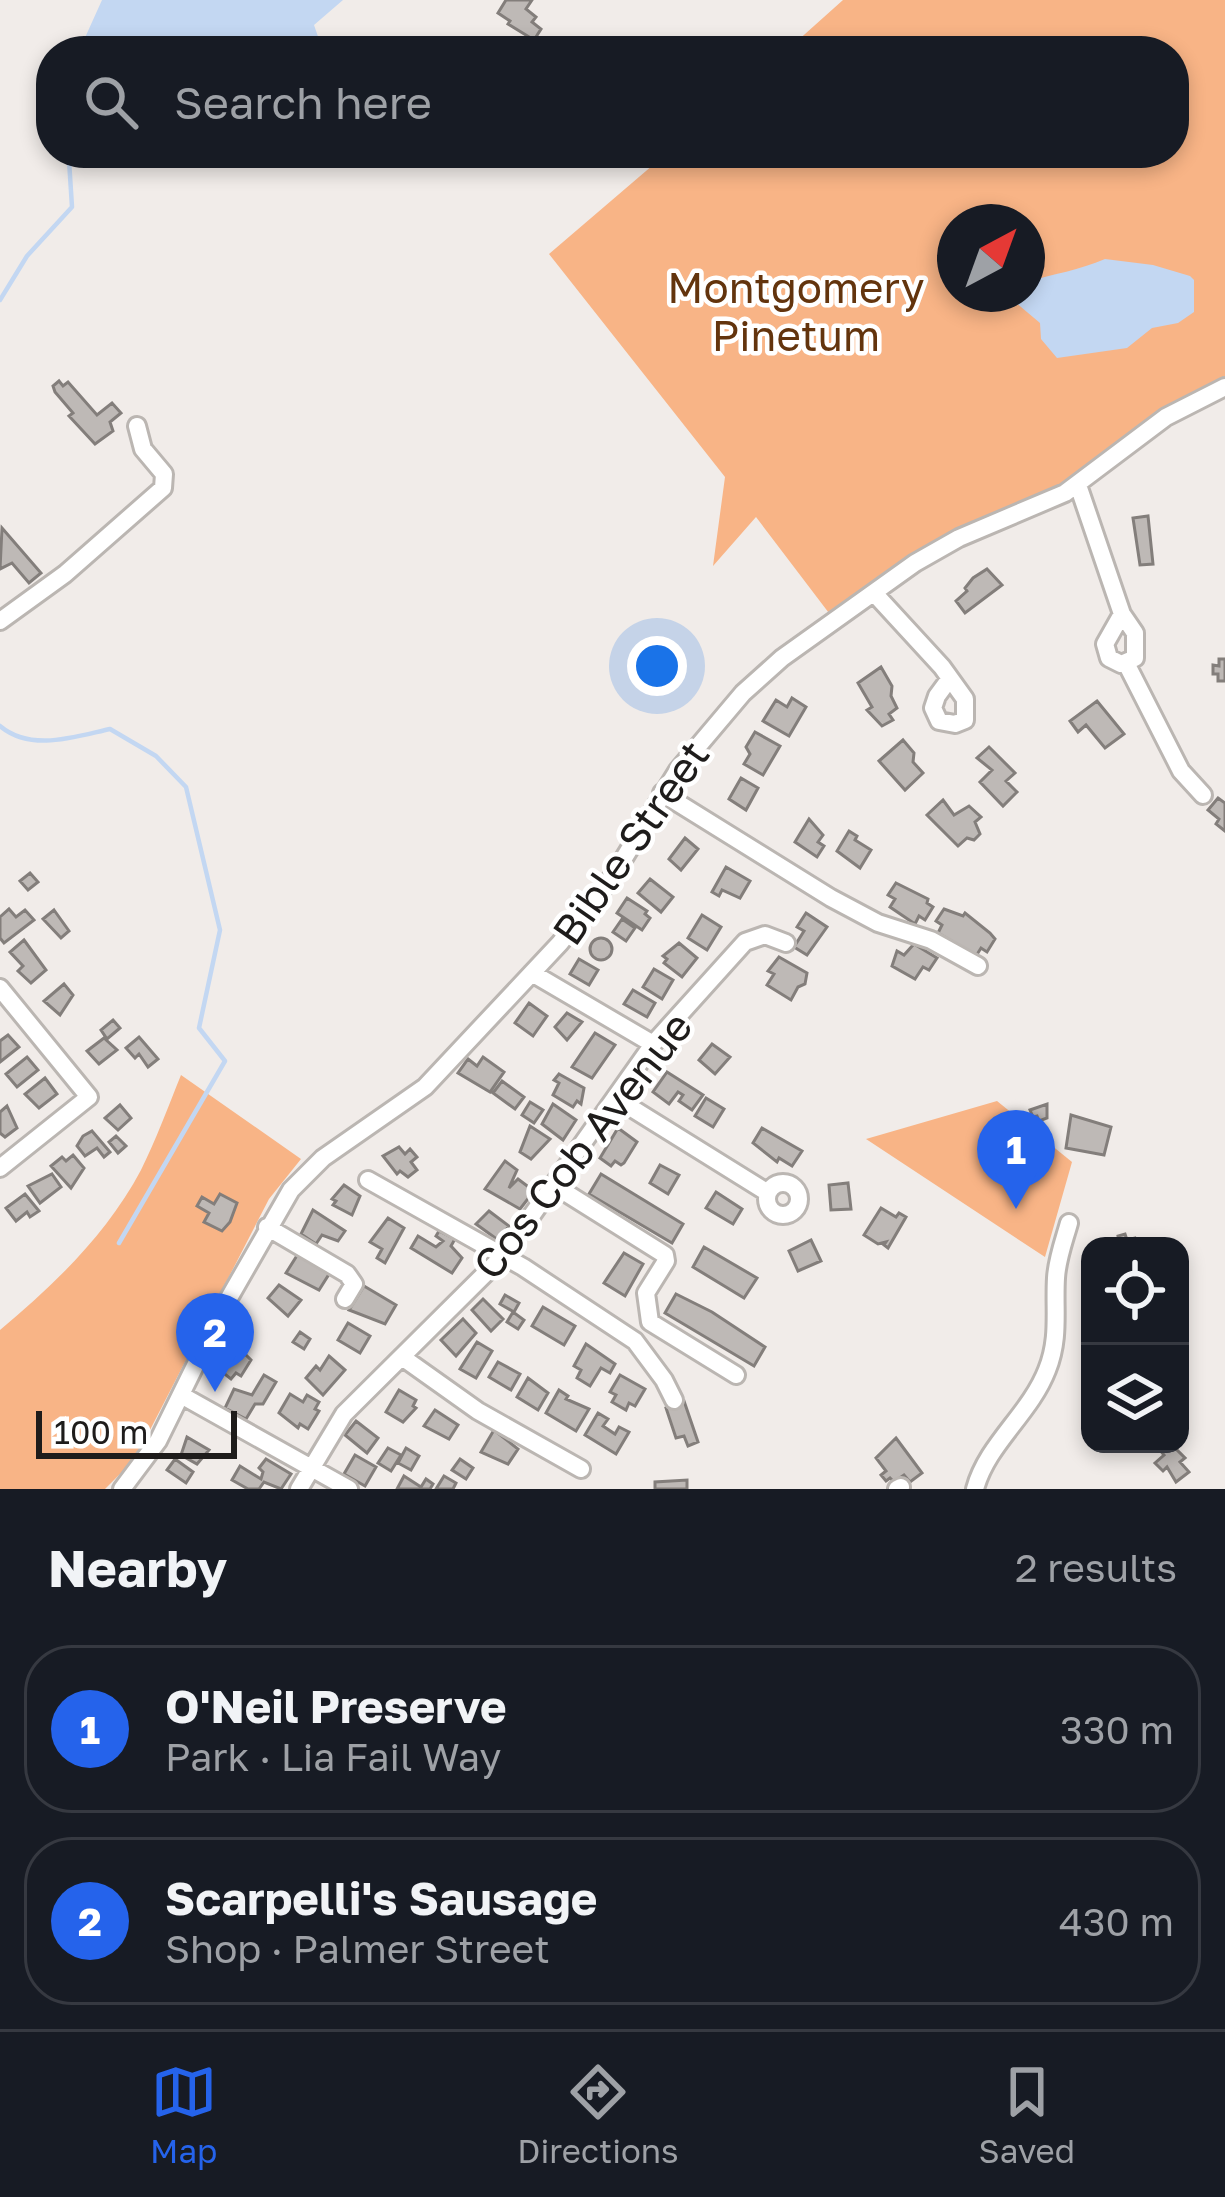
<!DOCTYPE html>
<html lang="en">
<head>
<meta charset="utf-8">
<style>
  body { margin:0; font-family:"Golos Text",sans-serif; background:#20242c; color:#f1f3f6 }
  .controls { position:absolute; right:36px; bottom:36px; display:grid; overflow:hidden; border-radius:24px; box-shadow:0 6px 18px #0003 }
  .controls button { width:108px; height:108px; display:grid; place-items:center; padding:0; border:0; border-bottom:3px solid #363941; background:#171b24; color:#f1f3f6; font:60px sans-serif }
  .compass { position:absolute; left:937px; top:204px; width:108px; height:108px; border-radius:50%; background:#171b24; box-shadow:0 6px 18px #0003; rotate:41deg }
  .scale { position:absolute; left:36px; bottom:30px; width:201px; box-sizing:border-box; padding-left:12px; border:6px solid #1e1c1b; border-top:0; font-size:33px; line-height:42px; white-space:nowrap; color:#1e1c1b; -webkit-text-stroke:9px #fff; paint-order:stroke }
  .you { position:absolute; left:657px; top:666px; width:42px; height:42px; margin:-30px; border:9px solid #fff; border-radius:50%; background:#1a73e8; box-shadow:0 0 0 18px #1a73e833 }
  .badge { display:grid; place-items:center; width:78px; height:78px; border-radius:50%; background:#2563eb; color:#fff; font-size:39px; font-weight:700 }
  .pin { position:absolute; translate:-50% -99px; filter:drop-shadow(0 3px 6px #0008) }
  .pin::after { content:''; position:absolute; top:63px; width:42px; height:36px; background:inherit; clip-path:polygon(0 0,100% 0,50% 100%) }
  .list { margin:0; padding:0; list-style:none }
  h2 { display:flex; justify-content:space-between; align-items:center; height:156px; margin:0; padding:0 48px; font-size:51px }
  h2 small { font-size:39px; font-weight:400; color:#9ea1a6 }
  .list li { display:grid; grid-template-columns:78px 1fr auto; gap:36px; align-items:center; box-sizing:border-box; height:168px; margin:0 24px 24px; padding:0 24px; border:3px solid #363941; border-radius:48px }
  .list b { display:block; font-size:45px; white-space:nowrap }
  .list p { margin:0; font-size:39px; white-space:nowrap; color:#9ea1a6 }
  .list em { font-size:39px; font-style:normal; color:#9ea1a6 }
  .icon { flex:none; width:66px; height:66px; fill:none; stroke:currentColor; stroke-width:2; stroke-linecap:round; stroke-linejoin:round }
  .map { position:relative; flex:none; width:1225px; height:1489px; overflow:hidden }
  .search { position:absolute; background:#171b24; box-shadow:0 6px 18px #0003; left:36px; right:36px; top:36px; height:132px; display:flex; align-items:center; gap:30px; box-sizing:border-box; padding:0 42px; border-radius:48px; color:#9ea1a6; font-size:45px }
  .sheet { height:540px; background:#171b24 }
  nav { display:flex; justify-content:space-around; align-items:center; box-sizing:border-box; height:168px; border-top:3px solid #363941; background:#171b24; font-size:33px; color:#9ea1a6 }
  nav a { display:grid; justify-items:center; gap:6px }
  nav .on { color:#2563eb }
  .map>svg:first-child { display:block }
  .green { fill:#f8b486; fill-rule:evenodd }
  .water { fill:#c3d7f2 }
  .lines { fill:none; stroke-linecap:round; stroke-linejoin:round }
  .stream { stroke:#c3d7f2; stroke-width:4.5 }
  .building { fill:#beb9b6; stroke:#837e7b; stroke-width:3 }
  .minor-casing { stroke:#bbb6b2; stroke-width:22 }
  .minor { stroke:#fff; stroke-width:16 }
  .labels { text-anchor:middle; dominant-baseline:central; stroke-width:9; stroke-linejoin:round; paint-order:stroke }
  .park-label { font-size:42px; fill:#63340d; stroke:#fff }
  .street-label { font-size:42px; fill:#1e1c1b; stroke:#fff }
</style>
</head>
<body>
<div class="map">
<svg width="1225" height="1489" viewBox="0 0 1225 1489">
  <rect width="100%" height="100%" fill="#f1ece9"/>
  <!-- green -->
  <path class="green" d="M843 0H1225V376L1170 404 1055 489 957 535 835 621 756 517 713 566 725 477 549 254 667 153H1174V51H786ZM955 222H1027V294H955Z
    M181 1075 301 1159 269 1199 135 1459 105 1489H0V1330C55 1284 107 1234 141 1170 156 1140 168 1107 181 1075Z
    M997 1101 1072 1162 1045 1257 866 1139Z"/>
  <!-- water -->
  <path class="water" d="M102 0H343L314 25 323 51H79Z
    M111 153H218L201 161 177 158 149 166Z
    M1105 259 1153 265 1190 276 1194 280V312L1178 323 1152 328 1127 348 1057 358 1041 339 1040 323 1015 302 1016 294H1027V282C1053 274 1080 270 1105 259Z"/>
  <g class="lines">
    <!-- stream -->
    <path class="stream" d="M0 300 27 256 72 207 69 160 74 153
      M0 726C31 752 74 737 110 729L156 756 186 787 220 930 199 1028 225 1061 119 1243"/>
  </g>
  <!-- building -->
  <path class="building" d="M506 0H532L526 9 536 17 532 22 541 29 534 40 508 24 510 21 498 13Z
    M59 381 63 386 68 382 97 415 112 403 121 413 110 422 113 431 95 444 69 416 73 413 55 392 53 386Z
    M1148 516 1153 564 1140 565 1133 518Z
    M2 528 41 573 29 583 12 563 0 569Z
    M987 569 1002 585 965 613 956 601 967 591 965 588 973 578Z
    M1219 659H1225V681H1218V674H1213V665L1219 666Z
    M881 667 892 686 891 696 897 708 889 714 893 720 882 726 867 710 872 707 858 683Z
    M792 698 806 707 789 736 763 721 776 700 787 707Z
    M1097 701 1124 734 1105 748 1086 725 1078 732 1070 721Z
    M755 732 780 746 763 775 744 764 750 754 746 747Z
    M903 740 914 753 913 762 923 773 905 790 879 761Z
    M989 747 1015 773 1006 781 1017 792 1003 806 980 782 992 770 977 758Z
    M741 778 758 788 746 810 729 799Z
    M1218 798 1225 803V831L1216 824 1219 819 1208 810Z
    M943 800 954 815 969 806 981 817 975 822 980 834 974 840 967 838 958 846 927 815Z
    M809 819 823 835 818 842 824 846 817 857 795 842Z
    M849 831 857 836 855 840 871 850 860 868 837 851Z
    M685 838 698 849 681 870 669 859Z
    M726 867 750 881 740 898 722 890 719 896 712 892Z
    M30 873 38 882 28 890 20 881Z
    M650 879 673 897 661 912 638 893Z
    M896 883 928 899 927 903 933 907 925 920 919 916 915 924 890 907 895 899 888 895Z
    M627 898 647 911 645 914 650 918 642 930 617 913Z
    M9 909 16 917 25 910 34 920 4 943 0 938V917Z
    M944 909 963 916 965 913 990 933 995 939 987 952 981 948 976 956 938 933 942 925 936 921Z
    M54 910 69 931 61 938 43 919Z
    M806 913 827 927 807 955 794 947 804 931 797 927Z
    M702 915 721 927 707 950 688 938Z
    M622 919 635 928 626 941 613 932Z
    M590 949a11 11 0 1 1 22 0a11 11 0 1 1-22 0Z
    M24 940 46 970 31 983 18 971 23 966 10 952Z
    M679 943 697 958 682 977 664 963 667 959 663 956Z
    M914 944 937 958 929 970 923 967 915 979 892 966 897 951 904 955Z
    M779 957 807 973 805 984 798 987 791 1000 767 985 774 974 768 971Z
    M579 959 598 970 589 985 570 974Z
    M654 969 673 980 662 999 643 987Z
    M64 984 73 995 60 1015 44 1001Z
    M633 990 655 1003 647 1017 624 1004Z
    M529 1003 547 1016 533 1036 515 1023Z
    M567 1013 582 1022 567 1040 555 1027Z
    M113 1020 120 1028 107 1039 101 1030Z
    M595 1033 615 1045 592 1078 572 1067Z
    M8 1035 19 1047 0 1062V1041Z
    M139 1037 158 1059 148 1067 139 1054 135 1058 126 1048Z
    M104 1038 117 1050 99 1064 87 1051Z
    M712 1044 730 1057 715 1074 699 1060Z
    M27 1057 38 1070 17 1087 6 1074Z
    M483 1057 504 1072 490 1092 458 1073 468 1059 477 1066Z
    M667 1072 703 1095 692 1110 679 1101 683 1095 678 1092 669 1104 653 1092Z
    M559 1074 584 1088 581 1104 577 1101 573 1107 553 1095 559 1083 554 1080Z
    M45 1078 57 1094 39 1108 25 1094Z
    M502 1081 524 1097 515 1109 493 1093Z
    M706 1098 724 1109 713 1127 695 1116Z
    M530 1102 543 1110 534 1123 522 1115Z
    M553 1104 576 1120 563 1140 542 1124Z
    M1047 1104V1118L1039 1121 1037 1116 1033 1117 1030 1110Z
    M120 1105 131 1118 118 1130 105 1118Z
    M7 1106 17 1128 5 1137 0 1133V1112Z
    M1071 1115 1111 1127 1104 1155 1066 1148Z
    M530 1126 550 1139 531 1159 520 1152Z
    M618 1128 637 1142 624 1163 621 1165 615 1161 611 1166 600 1158Z
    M762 1128 802 1151 792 1166 779 1158 777 1162 753 1143Z
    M92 1131 110 1152 104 1157 97 1148 85 1156 77 1146 83 1136Z
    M116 1136 126 1146 118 1153 109 1142Z
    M399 1147 405 1154 410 1149 417 1157 411 1162 417 1170 408 1177 400 1171 397 1174 383 1156Z
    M73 1155 84 1168 71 1188 51 1166 62 1157 66 1161Z
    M505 1161 517 1170 509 1188 518 1179 534 1191 520 1209 485 1189Z
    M660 1165 679 1175 668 1194 650 1183Z
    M52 1174 61 1187 40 1203 28 1186Z
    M601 1174 683 1224 672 1243 589 1194Z
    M848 1183 851 1209 831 1210 829 1185Z
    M344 1185 360 1196 352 1215 333 1205 336 1201 332 1199Z
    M716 1192 742 1209 733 1224 706 1208Z
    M25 1194 39 1211 30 1217 27 1212 16 1221 6 1208Z
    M220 1194 237 1203 230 1222 222 1231 204 1222 209 1213 197 1206 202 1197 214 1204Z
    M881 1208 896 1217 899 1213 906 1217 888 1248 884 1245 886 1242 878 1244 864 1235Z
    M313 1210 345 1231 338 1241 322 1235 316 1244 301 1234Z
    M489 1211 509 1226 498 1240 476 1224Z
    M388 1218 404 1228 385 1263 377 1258 382 1249 370 1242Z
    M439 1231 455 1239 451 1246 462 1258 452 1273 411 1248 418 1236 436 1247 443 1241 436 1236Z
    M1125 1234 1127 1240 1135 1238 1138 1246H1106L1119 1242 1118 1236Z
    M811 1240 821 1261 798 1271 789 1251Z
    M704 1247 757 1278 744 1298 693 1267Z
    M624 1253 643 1264 625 1296 604 1283Z
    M298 1254 331 1271 319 1290 286 1273Z
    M279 1285 301 1300 288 1316 268 1298Z
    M364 1286 396 1305 385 1324 349 1310Z
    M676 1294 712 1312 765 1347 754 1366 665 1313Z
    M505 1295 519 1303 514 1312 500 1304Z
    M483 1299 503 1319 491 1331 472 1310Z
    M543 1307 575 1326 564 1345 532 1326Z
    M513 1312 524 1320 518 1329 507 1322Z
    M463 1319 476 1333 456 1356 441 1340Z
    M348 1323 370 1336 360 1353 338 1340Z
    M300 1332 310 1339 304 1349 293 1342Z
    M477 1342 492 1351 476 1378 460 1369Z
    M586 1344 615 1364 610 1373 601 1368 590 1386 577 1378 581 1370 574 1366Z
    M236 1345 251 1360 241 1376 236 1373 231 1379 217 1368Z
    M329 1356 345 1370 323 1395 306 1378 316 1366 320 1370Z
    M498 1362 520 1374 511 1390 489 1377Z
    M264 1375 276 1382 263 1404H255L246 1419 225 1408 234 1389 252 1395Z
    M620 1375 645 1389 635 1406 629 1403 626 1410 612 1402 616 1395 610 1392Z
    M528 1378 548 1393 538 1410 517 1397Z
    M399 1390 416 1400 413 1406 416 1408 403 1422 386 1412Z
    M559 1390 568 1396 566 1399 589 1409 576 1431 546 1413Z
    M290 1394 303 1402 307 1395 319 1402 315 1409 319 1411 308 1429 300 1424 298 1428 279 1413Z
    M684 1401 698 1442 688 1446 684 1436 676 1438 666 1408Z
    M435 1410 458 1425 449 1439 424 1426Z
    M598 1413 608 1419 603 1426 615 1434 619 1427 629 1432 616 1454 585 1435Z
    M356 1421 378 1438 367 1453 345 1435Z
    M494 1430 518 1449 508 1464 481 1452Z
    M187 1437 209 1450 197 1464 181 1455Z
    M896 1438 922 1473 910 1482 904 1475 894 1482 890 1478 886 1481 881 1475 886 1471 876 1458Z
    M1165 1444H1171L1185 1458 1180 1462 1189 1472 1176 1482 1167 1467 1163 1471 1155 1463 1164 1455 1159 1449Z
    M388 1448 401 1455 391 1471 378 1463Z
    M406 1448 419 1456 411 1470 398 1463Z
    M355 1455 376 1467 365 1486 344 1474Z
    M175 1459 193 1472 186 1483 167 1470Z
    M266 1459 291 1474 281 1489 264 1482 259 1489H248L232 1480 240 1466 261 1479 263 1472 259 1468Z
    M460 1459 473 1468 466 1479 452 1470Z
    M404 1476 421 1487 426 1479 433 1484 430 1489H397Z
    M444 1476 456 1483 453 1489H436Z
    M687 1480V1489H655V1482Z"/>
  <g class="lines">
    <defs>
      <path id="minor" d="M1078 485 1122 614 1135 633V658L1121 664 1109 658 1105 644 1122 614
        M874 593 942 667 965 699V720L955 724 939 721 933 708 937 696 948 681
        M0 621 65 574 163 488 164 474 143 449 137 426
        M1126 663 1181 771 1203 795
        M662 793 831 898 878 923 931 940 978 966
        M532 973 653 1044
        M0 988 89 1097 0 1168
        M617 1099 768 1193
        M368 1180 523 1267 635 1341 664 1380 674 1400
        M767 1199a16 16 0 1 1 32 0a16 16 0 1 1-32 0Z
        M555 1186 665 1255 666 1261 646 1293 650 1322 736 1375
        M267 1227 347 1274 354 1284 345 1299
        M402 1357 478 1411 581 1469
        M181 1395 349 1489
        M122 1489 158 1441 225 1305 291 1190 323 1158 425 1087 560 943 613 876 678 770 743 693 782 658 915 563 959 538 1065 493 1166 417 1225 387
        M299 1489 344 1414 503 1256 653 1044 745 942 765 935 786 943
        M897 1489 901 1487
        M975 1489C987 1444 1030 1414 1047 1370 1060 1338 1054 1310 1056 1278 1057 1259 1064 1241 1069 1223"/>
    </defs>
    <!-- minor casing -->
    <use href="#minor" class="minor-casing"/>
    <!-- minor -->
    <use href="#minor" class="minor"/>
  </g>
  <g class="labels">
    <!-- park labels -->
    <g class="park-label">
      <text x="796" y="287">Montgomery<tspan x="796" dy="48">Pinetum</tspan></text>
    </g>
    <!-- street labels -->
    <g class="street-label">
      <text transform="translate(630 842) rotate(-55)">Bible Street</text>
      <text transform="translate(582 1145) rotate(-52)">Cos Cob Avenue</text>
    </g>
  </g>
</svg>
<div class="controls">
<button><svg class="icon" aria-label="locate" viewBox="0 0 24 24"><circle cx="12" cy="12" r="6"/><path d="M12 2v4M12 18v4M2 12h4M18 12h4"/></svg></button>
<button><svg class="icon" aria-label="layers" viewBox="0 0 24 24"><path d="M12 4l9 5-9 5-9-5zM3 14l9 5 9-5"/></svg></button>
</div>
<svg class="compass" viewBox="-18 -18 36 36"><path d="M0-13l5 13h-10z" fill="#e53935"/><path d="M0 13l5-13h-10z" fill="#9ea1a6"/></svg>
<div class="scale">100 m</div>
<div class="you"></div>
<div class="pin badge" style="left:1016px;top:1209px">1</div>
<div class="pin badge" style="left:215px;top:1392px">2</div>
<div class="search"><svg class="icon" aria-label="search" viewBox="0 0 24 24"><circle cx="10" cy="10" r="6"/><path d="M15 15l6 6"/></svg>Search here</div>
</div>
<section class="sheet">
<h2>Nearby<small>2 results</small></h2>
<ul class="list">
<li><span class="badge">1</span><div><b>O'Neil Preserve</b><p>Park · Lia Fail Way</p></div><em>330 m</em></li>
<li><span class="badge">2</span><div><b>Scarpelli's Sausage</b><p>Shop · Palmer Street</p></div><em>430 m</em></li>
</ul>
</section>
<nav>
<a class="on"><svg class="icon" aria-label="map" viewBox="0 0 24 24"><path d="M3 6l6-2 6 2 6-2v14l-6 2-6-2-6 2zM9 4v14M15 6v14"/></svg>Map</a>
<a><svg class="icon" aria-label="directions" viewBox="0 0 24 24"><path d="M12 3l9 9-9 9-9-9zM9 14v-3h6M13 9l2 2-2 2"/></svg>Directions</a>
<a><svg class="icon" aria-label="saved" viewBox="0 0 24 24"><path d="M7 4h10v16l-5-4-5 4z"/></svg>Saved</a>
</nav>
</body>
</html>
